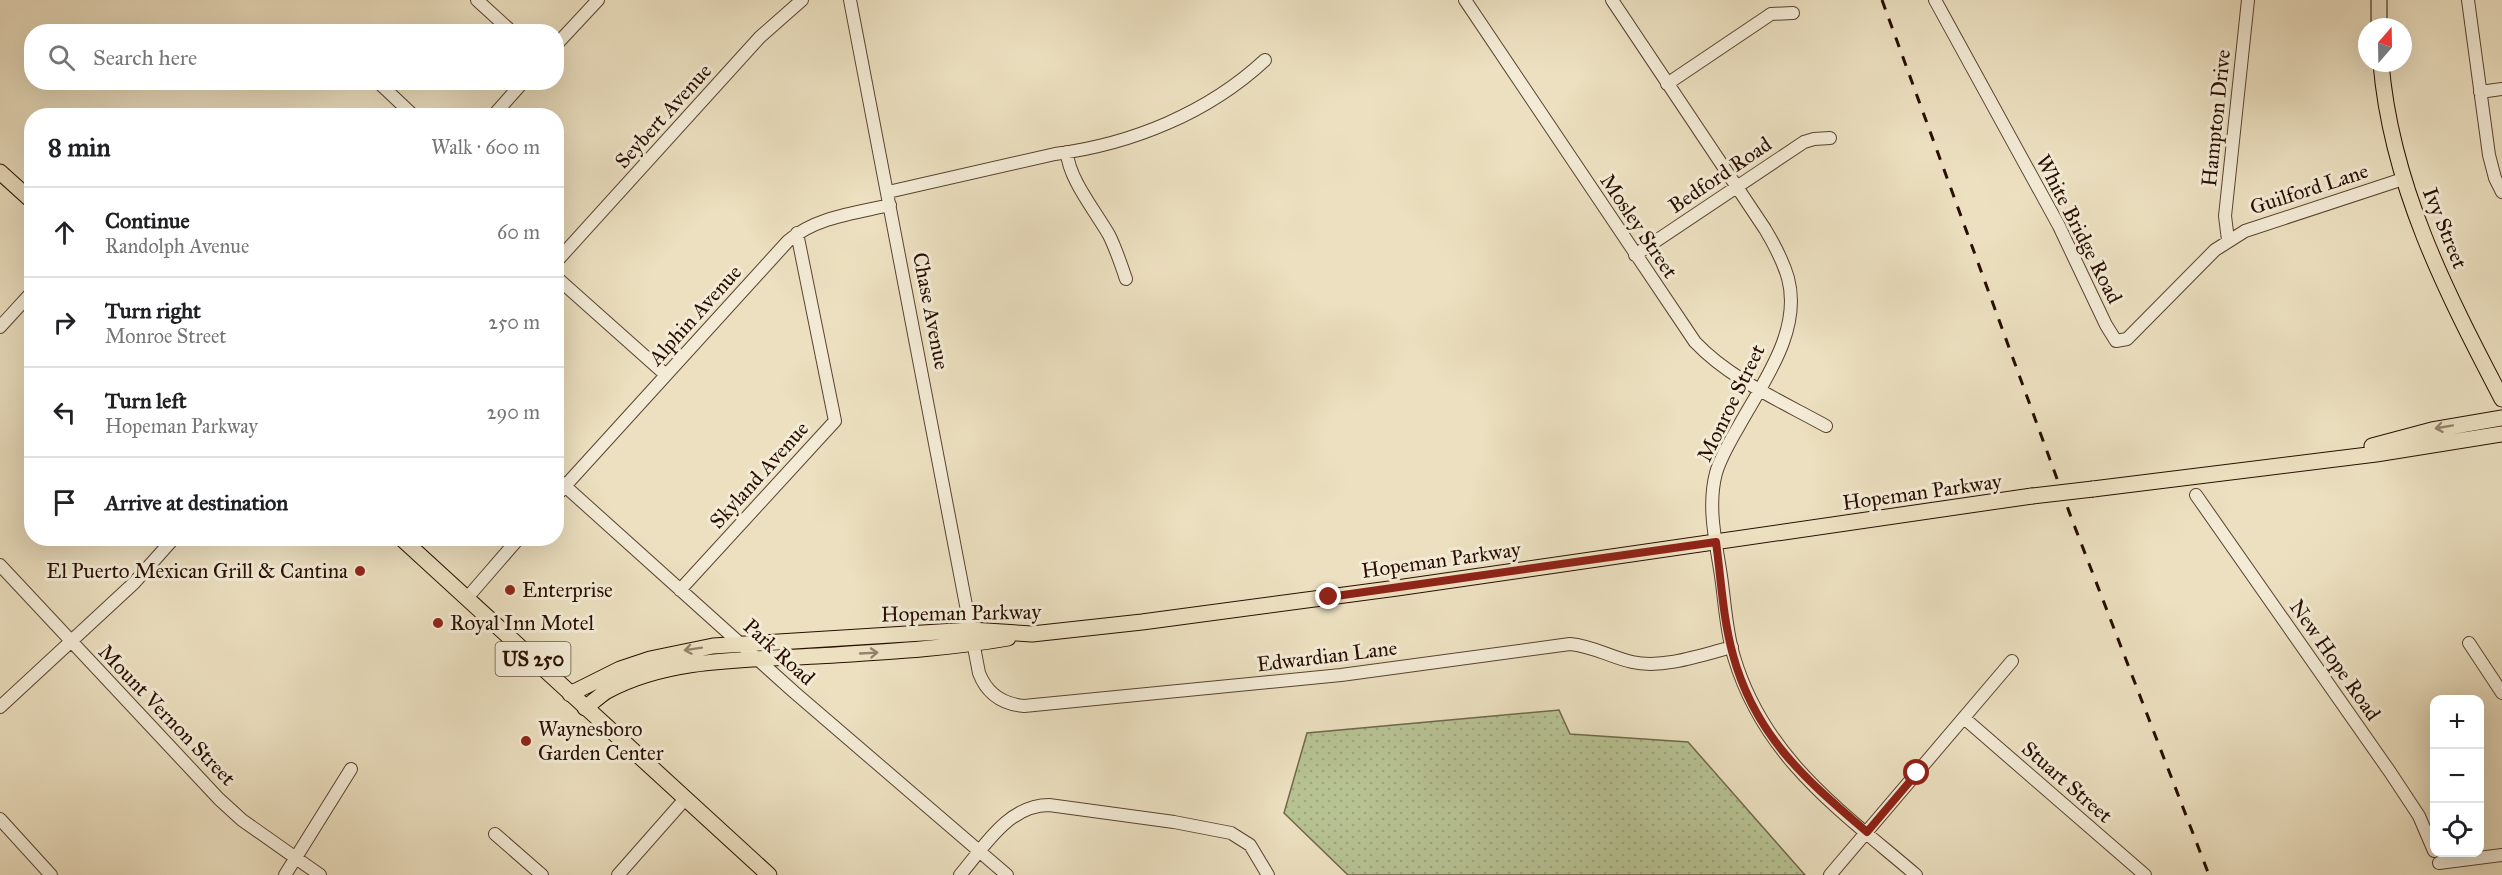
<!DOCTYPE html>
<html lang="en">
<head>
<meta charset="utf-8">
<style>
  body { margin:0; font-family:"IM FELL Great Primer",serif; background:#f2f2f2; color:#202124 }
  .controls { position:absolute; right:18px; bottom:18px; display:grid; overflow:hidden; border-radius:12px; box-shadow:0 6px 24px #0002 }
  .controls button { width:54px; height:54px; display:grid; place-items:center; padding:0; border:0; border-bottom:2px solid #e0e0e0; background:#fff; color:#202124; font:30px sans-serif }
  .compass { position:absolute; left:2358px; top:18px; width:54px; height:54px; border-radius:50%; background:#fff; box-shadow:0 6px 24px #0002; rotate:20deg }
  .stop { position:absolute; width:18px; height:18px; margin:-14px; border:4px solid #8f2418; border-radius:50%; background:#fff }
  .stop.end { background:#8f2418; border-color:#fff; box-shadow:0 2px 6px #0008 }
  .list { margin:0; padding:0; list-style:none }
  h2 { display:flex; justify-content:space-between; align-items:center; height:78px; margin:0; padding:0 24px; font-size:26px }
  h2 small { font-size:20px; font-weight:400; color:#757577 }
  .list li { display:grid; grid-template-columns:39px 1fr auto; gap:18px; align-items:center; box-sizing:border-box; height:90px; padding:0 24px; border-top:2px solid #e0e0e0 }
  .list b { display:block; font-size:22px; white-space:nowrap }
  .list p { margin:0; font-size:20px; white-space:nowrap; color:#757577 }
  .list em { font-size:20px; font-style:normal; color:#757577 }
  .icon { flex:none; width:33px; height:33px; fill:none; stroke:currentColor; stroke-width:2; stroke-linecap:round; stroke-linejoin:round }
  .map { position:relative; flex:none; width:2502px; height:875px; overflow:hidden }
  .search { position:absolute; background:#fff; box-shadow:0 6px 24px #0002; left:24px; top:24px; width:540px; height:66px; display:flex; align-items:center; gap:15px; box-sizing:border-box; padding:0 21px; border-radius:24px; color:#757577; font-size:22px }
  .panel { position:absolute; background:#fff; box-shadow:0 6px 24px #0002; left:24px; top:108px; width:540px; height:438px; border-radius:24px }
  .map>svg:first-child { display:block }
  .grass { fill:url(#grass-dots); stroke:#70684a; stroke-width:1.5 }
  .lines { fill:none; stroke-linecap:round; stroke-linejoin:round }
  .minor-casing { stroke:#594231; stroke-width:14 }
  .major-casing { stroke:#280e01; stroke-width:17 }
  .minor { stroke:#f3ebd6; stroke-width:12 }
  .major { stroke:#ece0c0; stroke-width:15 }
  .rail { stroke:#280e01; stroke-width:3; stroke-dasharray:10 10; stroke-linecap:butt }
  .major-bridge-casing { stroke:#280e01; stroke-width:17; stroke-linecap:butt }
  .major-bridge { stroke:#ece0c0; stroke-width:15 }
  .oneway { stroke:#94826a }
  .route { stroke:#8f2418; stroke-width:8 }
  .poi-dot { fill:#8f2418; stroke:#f3ebd6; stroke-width:2 }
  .labels { text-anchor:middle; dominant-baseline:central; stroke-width:6; stroke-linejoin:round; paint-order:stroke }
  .shield { fill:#f3ebd6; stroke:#655041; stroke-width:1.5 }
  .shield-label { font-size:20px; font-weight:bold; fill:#280e01 }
  .street-label { font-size:21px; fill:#280e01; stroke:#f3ebd6 }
  .poi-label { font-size:21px; fill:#280e01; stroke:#f3ebd6; text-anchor:start }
</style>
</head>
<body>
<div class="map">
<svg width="2502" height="875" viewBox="0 0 2502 875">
  <defs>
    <pattern id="grass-dots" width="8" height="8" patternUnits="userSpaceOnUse" patternTransform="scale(1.5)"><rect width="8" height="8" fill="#b7c293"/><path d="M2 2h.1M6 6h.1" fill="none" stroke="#9da67d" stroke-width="1.8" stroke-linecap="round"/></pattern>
  </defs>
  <rect width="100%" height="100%" fill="#ece0c0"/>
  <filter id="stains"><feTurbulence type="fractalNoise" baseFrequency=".00333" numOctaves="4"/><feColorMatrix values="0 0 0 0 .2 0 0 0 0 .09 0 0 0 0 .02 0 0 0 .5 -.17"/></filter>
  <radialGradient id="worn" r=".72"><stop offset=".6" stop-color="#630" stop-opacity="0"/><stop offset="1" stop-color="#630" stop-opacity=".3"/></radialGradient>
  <!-- grass -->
  <path class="grass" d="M1559 710 1570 734 1688 742 1805 875H1348L1284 813 1307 733Z"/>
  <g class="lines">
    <defs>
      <path id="minor" d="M477 0 512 32
        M850 0 979 673C987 694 1002 704 1024 706L1341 675 1570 644C1593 646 1610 657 1632 662 1663 669 1702 655 1732 647
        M1465 0 1695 342C1730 379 1781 401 1826 426
        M1612 0 1765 229C1774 244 1783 261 1788 278 1802 330 1764 381 1740 424 1731 440 1721 456 1716 473 1707 507 1716 542 1721 576 1725 603 1726 631 1734 657 1764 758 1840 810 1916 875
        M1935 0 2059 226 2106 325 2116 341 2127 339 2215 250 2245 231 2403 179
        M2468 0 2489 155 2495 178 2502 192
        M556 45 598 0
        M378 82 414 116
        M1667 84 1771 14 1793 13
        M2480 92 2502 89
        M493 116 523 82
        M1067 152C1068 178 1096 212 1109 235 1116 249 1121 264 1126 279
        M888 192 1055 154C1132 144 1208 113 1265 60
        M2228 240 2225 216 2248 0
        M1635 255 1804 142 1814 139 1830 138
        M556 262 760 37 802 0
        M556 277 666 375
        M0 327 32 292
        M556 478 794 692 1007 875
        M2196 495 2390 772 2419 816 2434 851
        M556 496 788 241C816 217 855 213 890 205
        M0 565 219 799 242 820 320 875
        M680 590 835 421 797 233
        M467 598 519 538
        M2469 643 2502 693
        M0 707 134 583 174 538
        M1964 718 2145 875
        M0 819 51 875
        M495 834 542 875
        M2439 863 2502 855
        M285 875 351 769
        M618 875 685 799
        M960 875C984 847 1008 805 1049 805L1174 822 1231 833 1250 845 1268 875
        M1830 875 2012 661"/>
      <path id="major" d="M2379 27V0
        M2381 63C2391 185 2446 292 2502 399
        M0 172 32 201
        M2372 446 2432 430 2502 418
        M2093 489 2376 454 2502 434
        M401 538 769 875
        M570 694 620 669 650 659 713 646 971 630 1032 634 1142 622 1397 588 2032 496
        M585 708C592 703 599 696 607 691 669 657 749 660 817 656 881 652 945 649 1008 638"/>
    </defs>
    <!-- minor casing -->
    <use href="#minor" class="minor-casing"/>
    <!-- major casing -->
    <use href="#major" class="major-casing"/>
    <!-- minor -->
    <use href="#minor" class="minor"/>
    <!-- major -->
    <use href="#major" class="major"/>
    <!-- rail -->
    <path class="rail" d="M1882 0 2071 517 2209 875"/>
    <defs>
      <path id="major-bridge" d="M2032 496 2093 489"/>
    </defs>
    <!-- major-bridge casing -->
    <use href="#major-bridge" class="major-bridge-casing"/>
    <!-- major-bridge -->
    <use href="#major-bridge" class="major-bridge"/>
  </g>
  <!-- one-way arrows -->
  <defs><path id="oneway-shaft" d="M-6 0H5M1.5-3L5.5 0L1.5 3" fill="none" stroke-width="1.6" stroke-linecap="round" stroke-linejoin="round" transform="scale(1.5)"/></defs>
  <g class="oneway">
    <use href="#oneway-shaft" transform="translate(2444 427) rotate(170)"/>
    <use href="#oneway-shaft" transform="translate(693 649) rotate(171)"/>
    <use href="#oneway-shaft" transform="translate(869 653) rotate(-3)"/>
  </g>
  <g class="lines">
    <!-- route -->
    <path class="route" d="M1329 597 1716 542C1721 579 1723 619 1733 655 1755 736 1806 780 1867 832L1917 773"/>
  </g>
  <!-- markers -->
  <g class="poi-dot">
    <circle cx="360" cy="571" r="6"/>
    <circle cx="510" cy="590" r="6"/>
    <circle cx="438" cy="623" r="6"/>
    <circle cx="526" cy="741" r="6"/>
  </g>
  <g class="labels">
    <!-- shield labels -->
    <rect class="shield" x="495.5" y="642" width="75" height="34" rx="4.5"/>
    <g class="shield-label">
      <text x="533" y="659">US 250</text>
    </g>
    <!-- street labels -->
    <g class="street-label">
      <text transform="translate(663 116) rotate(-48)">Seybert Avenue</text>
      <text transform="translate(2216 118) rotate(-84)">Hampton Drive</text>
      <text transform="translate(1720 175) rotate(-34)">Bedford Road</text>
      <text transform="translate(2309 189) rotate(-18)">Guilford Lane</text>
      <text transform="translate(1639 226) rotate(56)">Mosley Street</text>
      <text transform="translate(2445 228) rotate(68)">Ivy Street</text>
      <text transform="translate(2079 229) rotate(63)">White Bridge Road</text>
      <text transform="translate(931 311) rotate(79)">Chase Avenue</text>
      <text transform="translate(695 315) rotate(-48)">Alphin Avenue</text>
      <text transform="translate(1731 403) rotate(-64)">Monroe Street</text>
      <text transform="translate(759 475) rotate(-48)">Skyland Avenue</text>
      <text transform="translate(1922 492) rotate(-8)">Hopeman Parkway</text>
      <text transform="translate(1441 560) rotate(-8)">Hopeman Parkway</text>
      <text transform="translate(961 613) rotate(-1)">Hopeman Parkway</text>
      <text transform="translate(779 652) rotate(42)">Park Road</text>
      <text transform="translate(1327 656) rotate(-7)">Edwardian Lane</text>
      <text transform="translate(2335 660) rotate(55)">New Hope Road</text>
      <text transform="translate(167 715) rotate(46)">Mount Vernon Street</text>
      <text transform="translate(2067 782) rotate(41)">Stuart Street</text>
    </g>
    <!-- poi labels -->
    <g class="poi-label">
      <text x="348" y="571" text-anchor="end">El Puerto Mexican Grill &amp; Cantina</text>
      <text x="522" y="590">Enterprise</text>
      <text x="450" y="623">Royal Inn Motel</text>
      <text x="538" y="729">Waynesboro<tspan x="538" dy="24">Garden Center</tspan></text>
    </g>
  </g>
  <rect width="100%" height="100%" filter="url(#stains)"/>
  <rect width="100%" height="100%" fill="url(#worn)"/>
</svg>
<div class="controls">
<button>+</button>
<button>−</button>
<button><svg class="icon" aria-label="locate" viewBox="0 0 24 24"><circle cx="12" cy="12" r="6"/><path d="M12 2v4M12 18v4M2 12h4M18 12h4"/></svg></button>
</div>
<svg class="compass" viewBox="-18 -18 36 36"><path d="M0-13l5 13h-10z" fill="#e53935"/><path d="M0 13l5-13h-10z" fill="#757577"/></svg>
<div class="stop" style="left:1917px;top:773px"></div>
<div class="stop end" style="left:1329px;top:597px"></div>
<div class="search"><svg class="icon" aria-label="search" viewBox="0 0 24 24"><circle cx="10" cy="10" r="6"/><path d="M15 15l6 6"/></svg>Search here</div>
<section class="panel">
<h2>8 min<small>Walk · 600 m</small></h2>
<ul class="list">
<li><svg class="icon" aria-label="ahead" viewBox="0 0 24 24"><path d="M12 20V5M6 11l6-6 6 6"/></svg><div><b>Continue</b><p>Randolph Avenue</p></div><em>60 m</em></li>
<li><svg class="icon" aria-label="right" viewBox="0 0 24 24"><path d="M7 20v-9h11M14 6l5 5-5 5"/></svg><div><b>Turn right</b><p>Monroe Street</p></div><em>250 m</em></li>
<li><svg class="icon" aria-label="left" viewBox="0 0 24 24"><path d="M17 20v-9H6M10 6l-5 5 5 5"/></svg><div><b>Turn left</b><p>Hopeman Parkway</p></div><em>290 m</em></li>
<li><svg class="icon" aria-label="arrive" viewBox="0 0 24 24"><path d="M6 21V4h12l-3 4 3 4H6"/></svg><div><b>Arrive at destination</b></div></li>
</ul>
</section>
</div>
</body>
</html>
